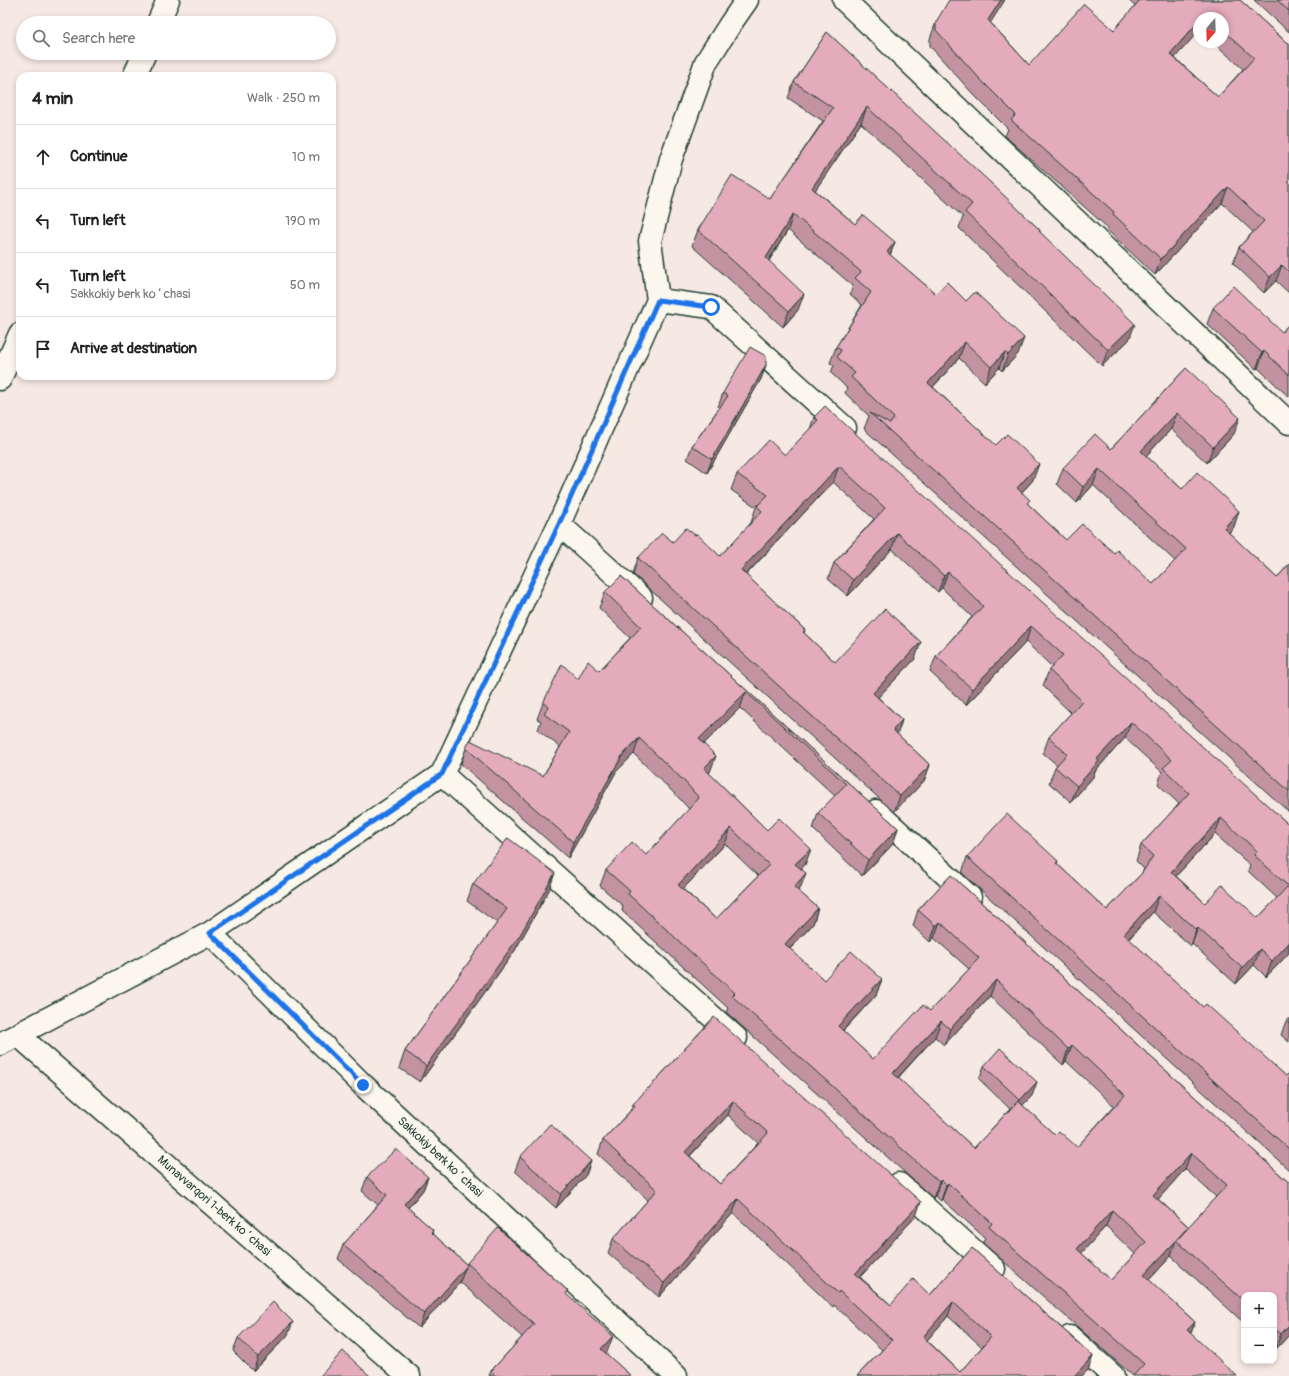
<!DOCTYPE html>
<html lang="en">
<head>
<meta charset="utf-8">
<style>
  body { margin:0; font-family:Pangolin,sans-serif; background:#f6f6f6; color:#222 }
  .controls { position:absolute; right:12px; bottom:12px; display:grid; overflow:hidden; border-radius:8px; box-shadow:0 2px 6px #0003 }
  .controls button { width:36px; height:36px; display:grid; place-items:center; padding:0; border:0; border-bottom:1px solid #e0e0e0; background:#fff; color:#222; font:20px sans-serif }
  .compass { position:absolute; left:1193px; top:12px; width:36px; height:36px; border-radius:50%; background:#fff; box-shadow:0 2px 6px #0003; rotate:199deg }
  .stop { position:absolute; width:12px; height:12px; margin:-9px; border:3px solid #1a73e8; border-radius:50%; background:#fff }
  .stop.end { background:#1a73e8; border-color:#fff; box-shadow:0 1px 4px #0008 }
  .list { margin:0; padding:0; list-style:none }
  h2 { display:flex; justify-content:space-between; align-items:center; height:52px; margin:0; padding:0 16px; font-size:17px }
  h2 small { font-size:13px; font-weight:400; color:#767676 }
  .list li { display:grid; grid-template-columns:26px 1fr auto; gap:12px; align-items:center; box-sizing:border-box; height:64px; padding:0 16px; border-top:1px solid #e0e0e0 }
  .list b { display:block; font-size:15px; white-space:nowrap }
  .list p { margin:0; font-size:13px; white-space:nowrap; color:#767676 }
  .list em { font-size:13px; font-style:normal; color:#767676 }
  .icon { flex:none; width:22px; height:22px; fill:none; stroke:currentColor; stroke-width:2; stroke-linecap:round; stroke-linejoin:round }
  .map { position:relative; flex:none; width:1289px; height:1376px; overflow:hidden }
  .search { position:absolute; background:#fff; box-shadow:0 2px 6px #0003; left:16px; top:16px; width:320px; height:44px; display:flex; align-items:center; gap:10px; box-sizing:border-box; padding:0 14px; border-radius:22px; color:#767676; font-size:15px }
  .panel { position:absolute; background:#fff; box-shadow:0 2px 6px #0003; left:16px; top:72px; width:320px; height:308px; border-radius:12px }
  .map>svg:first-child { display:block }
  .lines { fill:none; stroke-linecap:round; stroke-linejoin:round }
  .minor-casing { stroke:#1f3d34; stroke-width:25 }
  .minor { stroke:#fbf7ec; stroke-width:22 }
  .wall { fill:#c493a2; stroke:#1f3d34; fill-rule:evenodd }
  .shaded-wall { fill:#a07884; stroke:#1f3d34 }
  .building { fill:#e4abbc; stroke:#1f3d34; fill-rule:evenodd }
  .route { stroke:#1a73e8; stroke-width:5 }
  .labels { text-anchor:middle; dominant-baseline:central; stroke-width:3.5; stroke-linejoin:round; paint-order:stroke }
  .street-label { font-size:12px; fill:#1f3d34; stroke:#fbf7ec }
</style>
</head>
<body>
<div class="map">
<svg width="1289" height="1376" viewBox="0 0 1289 1376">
  <rect width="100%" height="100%" fill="#f6e8e2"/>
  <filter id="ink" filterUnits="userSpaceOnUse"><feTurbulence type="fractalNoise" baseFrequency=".025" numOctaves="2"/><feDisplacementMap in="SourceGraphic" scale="8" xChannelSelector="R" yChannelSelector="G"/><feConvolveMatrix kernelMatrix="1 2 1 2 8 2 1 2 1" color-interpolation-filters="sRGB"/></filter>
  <g filter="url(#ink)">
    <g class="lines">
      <defs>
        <path id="minor" d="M844 0 1289 423
          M158 23 168 0
          M134 76 145 53
          M658 300 711 307 845 428
          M0 379 20 334
          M559 524 641 598
          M442 774 736 1038
          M876 811 970 897
          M210 933 363 1085 676 1376
          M18 1035 409 1376
          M0 1044 210 933 442 774 559 524 658 300 650 241 671 159 706 62 731 23 747 0
          M899 1184 994 1269
          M1070 1337 1113 1376"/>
      </defs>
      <!-- minor casing -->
      <use href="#minor" class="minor-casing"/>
      <!-- minor -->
      <use href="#minor" class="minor"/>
    </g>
    <!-- wall -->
    <path class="wall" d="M1128 0H1240L1286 42 1289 43V293L1276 281 1264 293 1233 263 1239 247 1253 232 1222 203 1155 275 1107 230 1108 228 1005 136 1008 129 973 94 930 46V39L936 22 991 23 1029 65 1114 30 1135 6ZM1199 18H1223V42H1213L1243 69 1218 97 1175 58Z
      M1254 0H1289V32Z
      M827 32 1040 230V232L1129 340 1102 366 959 228 963 217 861 123 815 190 855 224 895 242 890 255 936 294 1018 354 1002 371 999 368 985 383 959 358 933 387 1033 480 1022 492 1028 504 1066 540 1114 553 1153 584 1175 561 1093 485 1077 503 1057 484 1063 468 1111 449 1186 368 1234 434 1207 463 1171 429 1146 456 1182 489 1234 527 1229 533 1277 578 1289 564V812L864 429 869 416 845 393 847 388 831 373 834 365 830 363 836 347 862 305 850 294 853 286 788 230 769 261 798 310 783 327 692 246 698 230 770 199 783 180 823 121 788 98 794 82Z
      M1213 308 1282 332 1289 324V397L1258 368 1256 369 1207 324Z
      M766 365 761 379 707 473 687 459 692 446 719 408 718 407 723 393Z
      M814 417 1286 822 1289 953 1266 977 1254 965 1236 984 1192 944 1191 946 1153 912 1129 939 1203 1007 1286 1076 1289 1074V1170L962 873 967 857 1058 861 1057 864 1107 910 1142 873 1144 869 1136 861 1141 845 1179 804 1158 784 1162 772 1125 738 1096 770 1093 777 1071 802 1049 783 1055 767 1057 765 1043 753 1049 737 1071 713 1043 686 1049 670 1052 667 1026 642 966 705 930 672 936 656 972 617 942 588 938 592 892 549 848 596 828 579 834 563 874 519 833 482 746 575 805 630 804 633 835 662 915 659 878 697 902 720 897 734 930 765 924 781 894 812 633 574 638 558 673 542 695 535 720 556 751 523 756 507 731 490 737 474 785 455 810 429ZM1215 834 1250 865 1248 871 1277 898 1258 918 1205 903 1176 876Z
      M621 576 898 828 893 844 862 876 813 829 818 813 835 796 740 708 704 744 710 772 709 773 767 830 805 865 801 869 800 889 798 891 818 908 813 924 790 949 824 980 882 979 876 995 843 1031 873 1059 930 1011 969 969 934 938 930 942 913 926 918 910 951 875 1286 1180 1289 1335 1275 1350H1274V1295H1244V1323L1171 1256 1149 1280 1195 1322 1191 1333 1133 1376 983 1243 985 1238 942 1199 941 1201 935 1196 933 1198 726 1012 728 1008 622 911 623 906 600 886 606 870 646 855 689 809 679 798 634 754 616 772 568 858 461 764 466 748 543 776 560 747 538 730 541 721 537 719 543 703 578 679 599 671 630 638 599 608 605 592ZM725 844 758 876 716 919 683 889ZM990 996 1063 1065 1066 1061 1114 1106 1077 1147 1055 1135 1022 1105 1032 1096 984 1066 979 1079 1010 1109 974 1148 898 1078 935 1037 944 1045ZM1185 1169 1216 1197 1189 1227 1158 1199ZM1106 1226 1135 1254 1111 1280 1081 1253Z
      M473 884 549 890 514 952 420 1082 399 1068 405 1051 497 923 467 901Z
      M714 1017 916 1216 860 1277 891 1305 930 1295 972 1248 1093 1356 1088 1370 857 1376 882 1350 834 1305 833 1307 733 1213 659 1297 608 1253 613 1239 648 1200 598 1154 603 1140 630 1111 633 1104 648 1089ZM728 1115 758 1143 720 1184 690 1156ZM948 1316 982 1347 960 1372 927 1340Z
      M1289 1018V1042L1281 1035 1286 1021Z
      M520 1157 591 1161 586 1175 556 1208 515 1171Z
      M367 1177H428L423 1190 408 1208 433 1230 432 1233 467 1265V1263L567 1295 606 1354 631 1376H489L491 1371 522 1337 460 1282 419 1328 338 1259 343 1245 378 1205 362 1191Z
      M288 1335 253 1371 233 1351 238 1338Z"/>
    <!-- shaded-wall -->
    <path class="shaded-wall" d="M1001 0H1005L982 36 988 20Z
      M1199 21V31L1164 70 1170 54Z
      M867 107 861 123 806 204 812 188Z
      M1228 187 1222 203 1155 275 1161 259Z
      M793 214 788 230 760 274 766 258Z
      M895 242 889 258 887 252Z
      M1282 265 1276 281 1264 293 1270 277Z
      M804 294 798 310 783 327 789 311Z
      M1135 324 1129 340 1102 366 1108 350Z
      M1024 338 1018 354 1002 371 1008 355Z
      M965 342 959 358 922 399 928 383Z
      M1264 351 1258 368 1256 369 1262 353Z
      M1005 352 999 368 985 383 991 367Z
      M766 365 761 379 707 473 712 459Z
      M1177 413 1171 429 1136 467 1141 451Z
      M1240 418 1234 434 1207 463 1213 447Z
      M1039 464 1033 480 1011 504 1017 488Z
      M839 466 833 482 735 586 741 570Z
      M1099 469 1093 485 1077 503 1083 487Z
      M1239 511 1234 527 1218 544 1224 528Z
      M897 533 892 549 848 596 853 580Z
      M948 572 942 588 938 592 944 576Z
      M1031 626 1026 642 966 705 972 689Z
      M921 642 915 659 867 709 873 693Z
      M746 692 740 708 693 755 699 739Z
      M902 720 897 736 893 730Z
      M1131 722 1125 738 1096 770 1093 777 1071 802 1077 786 1097 759Z
      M639 738 634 754 616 772 568 858 573 842 622 756Z
      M716 756 710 772 698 784 704 768Z
      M930 765 924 781 894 812 900 796Z
      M1221 818 1215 834 1165 888 1171 872Z
      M731 828 725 844 672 901 678 885Z
      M898 828 893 844 862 876 868 860Z
      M811 849 805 865 790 880 795 864Z
      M555 873 549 890 514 952 420 1082 426 1066Z
      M806 873 800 889 788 903 794 887Z
      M1159 896 1153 912 1118 950 1124 934Z
      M818 908 813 924 779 960 785 944Z
      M940 922 934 938 930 942 936 926Z
      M1198 928 1192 944 1191 946 1196 930Z
      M1289 943V953L1266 977 1272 961Z
      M1260 949 1254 965 1236 984 1242 968Z
      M882 979 876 995 832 1042 838 1026Z
      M996 980 990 996 944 1045 950 1029Z
      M941 1021 935 1037 887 1089 893 1073Z
      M1072 1045 1066 1061 1063 1065 1068 1049Z
      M1037 1082 1032 1096 1015 1113 1020 1100Z
      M733 1101 728 1115 680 1166 685 1152Z
      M1191 1153 1185 1169 1148 1211 1153 1195Z
      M591 1161 586 1175 556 1208 561 1194Z
      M428 1177 423 1190 399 1218 404 1204Z
      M941 1180 935 1196 933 1198 939 1182Z
      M948 1183 942 1199 941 1201 946 1185Z
      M738 1199 733 1213 659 1297 664 1283Z
      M921 1202 916 1216 850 1288 855 1274Z
      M1112 1210 1106 1226 1071 1265 1077 1249Z
      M1189 1227 1176 1240 1171 1256 1139 1291 1144 1275Z
      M465 1268 460 1282 419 1328 424 1314Z
      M953 1302 948 1316 918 1351 923 1337Z
      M293 1322 288 1335 253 1371 258 1357Z
      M1195 1322 1189 1338 1187 1330Z
      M1289 1325V1335L1275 1350 1281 1334Z
      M613 1336 606 1355 601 1349Z
      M1093 1356 1088 1370 1082 1376H1074Z"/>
    <!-- building -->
    <path class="building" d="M949 0H1001L988 20 1029 65 1084 4 1114 30 1140 0H1240L1286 42 1289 43V272L1282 265 1270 277 1239 247 1264 221 1228 187 1161 259 1113 214 1114 212 1011 120 1016 115 979 78 936 30V22ZM1205 14 1210 18H1223V30L1254 58 1218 97 1170 54 1199 21V18H1202Z
      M1277 0H1289V11Z
      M827 32 992 184 1040 230 1039 231 1135 324 1108 350 965 212 972 204 867 107 812 188 855 224 863 215 895 242 887 252 936 294 947 282 966 301 975 292 1024 338 1008 355 1005 352 991 367 965 342 928 383 996 445 1007 434 1039 464 1017 488 1030 500 1027 503 1066 540 1082 524 1114 553 1117 550 1153 584 1186 549 1099 469 1083 487 1063 468 1095 434 1111 449 1186 368 1240 418 1213 447 1177 413 1141 451 1182 489 1197 472 1239 511 1224 528 1277 578 1289 564V791L870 413 890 424 894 418 851 377 855 373 837 357 841 350 836 347 871 292 855 278 861 272 793 214 766 258 804 294 789 311 698 230 732 175 770 199 782 180H783L833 108 794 82Z
      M1233 286 1282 332 1289 324V375L1264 351 1262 353 1213 308Z
      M750 347 766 356V365L712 459 692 446 728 396 723 393Z
      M825 406 1286 822 1289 824V943L1272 961 1260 949 1242 968 1198 928 1196 930 1159 896 1124 934 1203 1007 1206 1004 1286 1076 1288 1074H1289V1149L967 857 1007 814 1058 861 1056 863 1107 910 1142 873 1153 856 1141 845 1189 793 1163 768 1172 760 1131 722 1097 759 1099 761 1077 786 1055 767 1067 754 1049 737 1082 701 1049 670 1063 655 1031 626 972 689 936 656 983 606 948 572 944 576 897 533 853 580 834 563 885 508 839 466 741 570 805 630 803 632 835 662 885 609 921 642 873 693 902 720 893 730 930 765 900 796 638 558 662 533 673 542 686 528 695 535 697 534 720 556 762 511 757 506 768 495 737 474 769 440 785 455 818 420 814 417ZM1221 818 1257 851 1254 855 1288 886 1258 918 1222 885 1205 903 1171 872Z
      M621 576 898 828 868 860 818 813 846 784 746 692 699 739 716 756 704 768 767 830 779 818 811 849 795 864 806 873 794 887 818 908 785 944 824 980 851 951 882 979 838 1026 873 1059 923 1005 930 1011 979 958 940 922 936 926 918 910 951 875 1286 1180 1289 1182V1325L1281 1334 1274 1328V1295H1244V1301L1176 1240 1227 1185 1191 1153 1153 1195 1189 1227 1144 1275 1195 1322 1187 1330 1237 1376H1133L1144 1364 989 1227 992 1223 948 1183 946 1185 941 1180 939 1182 732 996 735 993 628 894 630 891 606 870 632 842 646 855 699 798 685 782 639 738 622 756 573 842 466 748 470 740 543 776 569 732 544 714 548 706 543 703 562 664 578 679 588 661 599 671 641 627 605 592ZM731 828 769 865 716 919 678 885ZM996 980 1068 1049 1072 1045 1125 1095 1077 1147 1059 1131 1055 1135 1018 1101 974 1148 893 1073 941 1021 950 1029ZM1112 1210 1146 1242 1111 1280 1077 1249Z
      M508 838 555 873 520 935 426 1066 405 1051 507 909 473 884Z
      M714 1017 921 1202 855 1274 891 1305 913 1279 930 1295 972 1248 1093 1356 1074 1376H857L892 1340 839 1291 838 1293 738 1199 664 1283 613 1239 657 1190 603 1140 635 1106 633 1104 648 1088V1089ZM733 1101 768 1133 720 1184 685 1152ZM953 1302 991 1337 960 1372 923 1337Z
      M1289 1018V1024L1286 1021Z
      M1000 1048 1037 1082 1020 1100 984 1066Z
      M550 1124 591 1161 561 1194 520 1157Z
      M396 1149 428 1177 404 1204 433 1230 431 1232 467 1265 465 1268 424 1314 343 1245 387 1195 367 1177Z
      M498 1228 568 1291 566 1294 613 1336 601 1349 631 1376H496L491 1371 534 1324 467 1263Z
      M273 1302 293 1322 258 1357 238 1338Z
      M343 1351 370 1376H320Z"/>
  </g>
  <g class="lines" filter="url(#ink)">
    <!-- route -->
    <path class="route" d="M363 1085 210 933 442 774 559 524 658 300 711 307"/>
  </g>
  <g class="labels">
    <!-- street labels -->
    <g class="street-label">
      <text transform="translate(440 1157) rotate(43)">Sakkokiy berk koʻchasi</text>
      <text transform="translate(214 1206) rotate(41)">Munavvarqori 1-berk koʻchasi</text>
    </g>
  </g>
</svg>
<div class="controls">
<button>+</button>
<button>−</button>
</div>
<svg class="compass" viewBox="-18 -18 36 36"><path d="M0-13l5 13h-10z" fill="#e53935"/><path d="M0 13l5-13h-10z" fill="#767676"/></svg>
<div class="stop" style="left:711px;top:307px"></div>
<div class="stop end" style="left:363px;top:1085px"></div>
<div class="search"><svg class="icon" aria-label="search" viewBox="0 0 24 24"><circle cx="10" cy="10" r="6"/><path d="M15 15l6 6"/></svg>Search here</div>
<section class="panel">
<h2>4 min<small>Walk · 250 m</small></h2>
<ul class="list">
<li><svg class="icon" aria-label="ahead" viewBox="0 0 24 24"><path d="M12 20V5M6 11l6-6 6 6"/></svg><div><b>Continue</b></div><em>10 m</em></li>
<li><svg class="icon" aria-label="left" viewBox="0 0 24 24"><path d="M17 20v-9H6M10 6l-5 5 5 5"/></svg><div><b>Turn left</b></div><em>190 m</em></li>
<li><svg class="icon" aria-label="left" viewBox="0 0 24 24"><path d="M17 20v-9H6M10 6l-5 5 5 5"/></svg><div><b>Turn left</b><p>Sakkokiy berk koʻchasi</p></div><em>50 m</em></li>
<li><svg class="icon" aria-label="arrive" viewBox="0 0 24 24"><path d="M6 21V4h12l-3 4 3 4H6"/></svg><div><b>Arrive at destination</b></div></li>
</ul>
</section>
</div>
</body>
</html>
